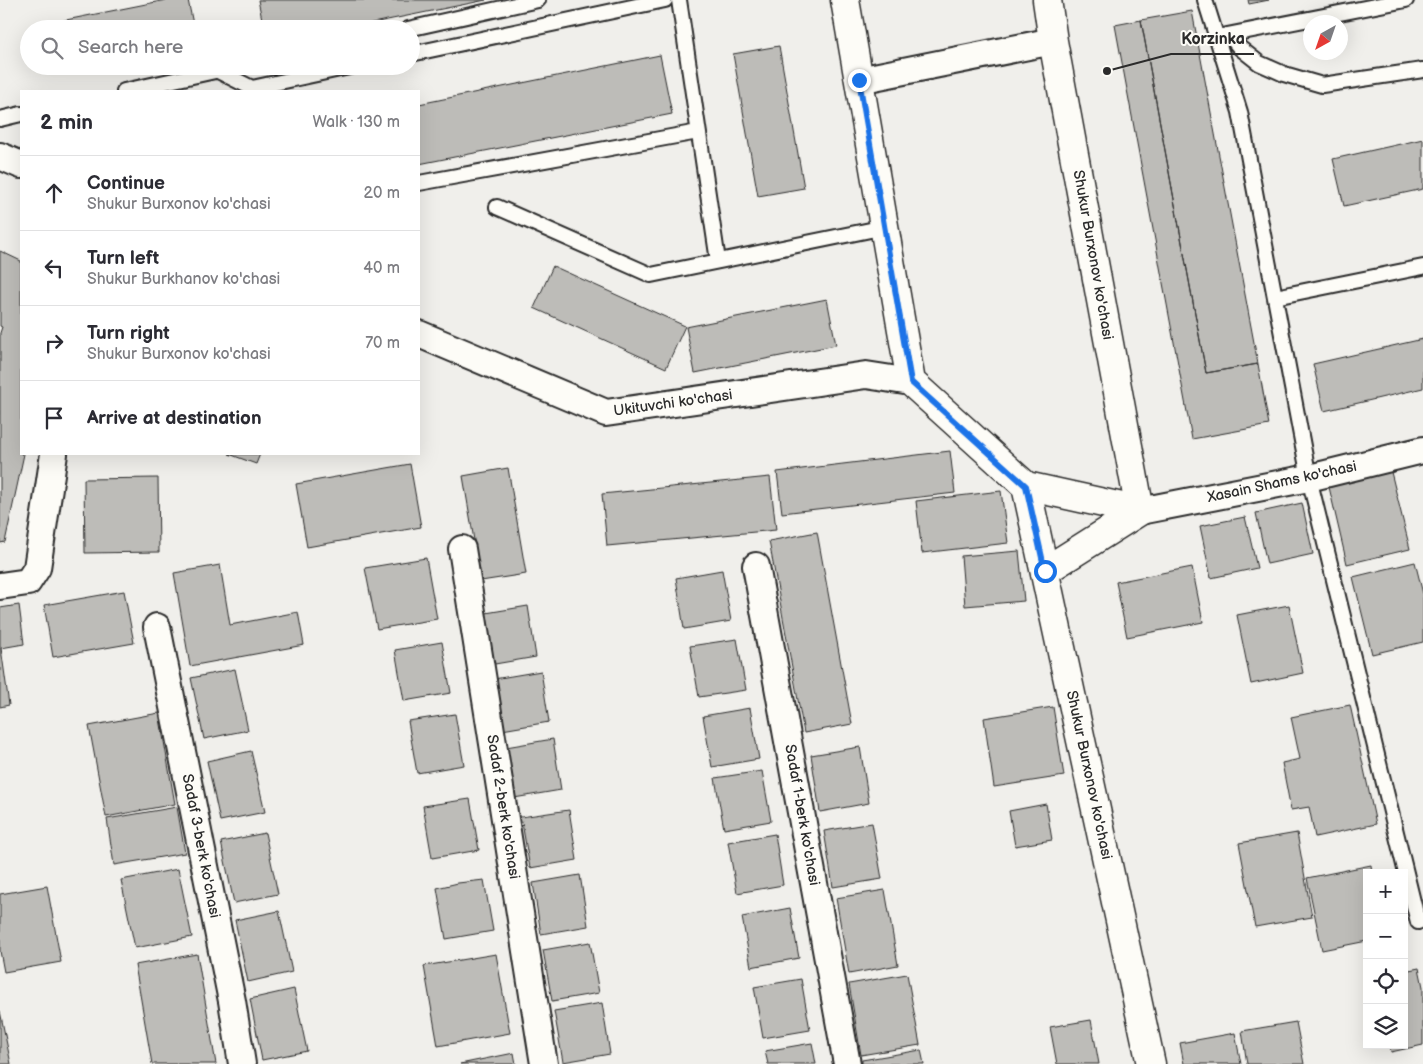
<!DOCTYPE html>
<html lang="en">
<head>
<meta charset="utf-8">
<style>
  body { margin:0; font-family:"Balsamiq Sans",sans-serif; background:#f2f2f3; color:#2b2b33 }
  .controls { position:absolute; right:15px; bottom:15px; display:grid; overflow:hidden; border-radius:0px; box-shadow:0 5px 20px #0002 }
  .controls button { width:45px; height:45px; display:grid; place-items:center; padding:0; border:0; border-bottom:1px solid #e1e1e2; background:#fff; color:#2b2b33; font:25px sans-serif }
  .compass { position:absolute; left:1303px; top:15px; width:45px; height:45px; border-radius:50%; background:#fff; box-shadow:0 5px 20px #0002; rotate:220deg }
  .stop { position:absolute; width:15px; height:15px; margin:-11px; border:4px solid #1a73e8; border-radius:50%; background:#fff }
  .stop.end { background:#1a73e8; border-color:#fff; box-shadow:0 1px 5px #0008 }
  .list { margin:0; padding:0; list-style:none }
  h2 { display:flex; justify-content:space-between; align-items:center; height:65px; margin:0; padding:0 20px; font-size:21px }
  h2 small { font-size:16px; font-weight:400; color:#7c7c81 }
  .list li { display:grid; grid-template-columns:32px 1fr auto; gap:15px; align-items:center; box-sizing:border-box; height:75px; padding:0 20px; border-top:1px solid #e1e1e2 }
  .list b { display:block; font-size:19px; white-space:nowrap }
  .list p { margin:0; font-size:16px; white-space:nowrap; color:#7c7c81 }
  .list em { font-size:16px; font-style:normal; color:#7c7c81 }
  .icon { flex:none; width:28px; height:28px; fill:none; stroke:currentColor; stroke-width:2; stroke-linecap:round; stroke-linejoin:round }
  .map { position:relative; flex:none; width:1423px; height:1064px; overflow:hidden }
  .search { position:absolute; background:#fff; box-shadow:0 5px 20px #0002; left:20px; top:20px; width:400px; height:55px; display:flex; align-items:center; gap:12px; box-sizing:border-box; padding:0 18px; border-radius:28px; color:#7c7c81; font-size:19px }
  .panel { position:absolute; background:#fff; box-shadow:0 5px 20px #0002; left:20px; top:90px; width:400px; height:365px; border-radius:0px }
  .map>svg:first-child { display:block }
  .building { fill:#bdbcb8; stroke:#2b2b2b }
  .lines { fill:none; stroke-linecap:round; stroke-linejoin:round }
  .lane-casing { stroke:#2b2b2b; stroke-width:18 }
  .street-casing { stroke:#2b2b2b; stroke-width:30 }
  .secondary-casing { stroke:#2b2b2b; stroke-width:31 }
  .lane { stroke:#fdfcf7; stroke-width:14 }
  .street { stroke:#fdfcf7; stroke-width:26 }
  .secondary { stroke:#fdfcf7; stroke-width:28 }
  .route { stroke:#1a73e8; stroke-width:6 }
  .labels { text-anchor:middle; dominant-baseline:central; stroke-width:4; stroke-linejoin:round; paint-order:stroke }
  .street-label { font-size:15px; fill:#2b2b2b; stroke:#fdfcf7 }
  .leader { fill:none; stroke:#2b2b2b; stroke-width:2 }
  .callout-dot { fill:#2b2b2b; stroke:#fdfcf7; stroke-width:2 }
  .callout-label { font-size:16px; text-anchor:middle; font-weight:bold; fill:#2b2b2b; stroke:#fdfcf7; stroke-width:4; stroke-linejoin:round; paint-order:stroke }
</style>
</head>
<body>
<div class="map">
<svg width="1423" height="1064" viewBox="0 0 1423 1064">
  <rect width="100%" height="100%" fill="#f0efeb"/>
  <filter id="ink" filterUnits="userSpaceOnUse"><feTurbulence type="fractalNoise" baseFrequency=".02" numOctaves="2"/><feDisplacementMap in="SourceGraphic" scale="10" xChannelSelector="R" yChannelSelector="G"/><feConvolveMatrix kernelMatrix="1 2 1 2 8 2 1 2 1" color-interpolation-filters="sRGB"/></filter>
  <g filter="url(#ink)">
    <!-- building -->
    <path class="building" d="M166 0H188L194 29H47L46 24Z
      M258 0H486L343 29H264Z
      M1248 0H1269L1249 4Z
      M1192 11 1258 364 1206 373 1141 20Z
      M1141 20 1206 373 1258 364 1269 425 1192 439 1115 25Z
      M779 46 804 188 758 196 733 54Z
      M660 55 672 114 419 164V104Z
      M55 66H71L55 69Z
      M1423 139V189L1344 206 1333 159Z
      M0 251 21 261V454H24L5 542 0 543V333L2 327 0 326Z
      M553 266 685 326 666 368 534 308Z
      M827 299 836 345 695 373 686 327Z
      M1423 339V388L1324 411 1313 364Z
      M950 451 955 493 782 513 777 472Z
      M229 454H260L256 464Z
      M410 464 421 527 307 547 296 484Z
      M508 468 526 574 481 581 463 476Z
      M1391 472 1410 549 1347 564 1329 487Z
      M770 477 776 530 607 546 602 494Z
      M158 478 159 552 85 553 84 479Z
      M1001 491 1008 543 922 553 916 501Z
      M1302 503 1313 554 1267 564 1256 513Z
      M1245 517 1257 568 1211 578 1200 526Z
      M817 532 852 724 804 733 769 541Z
      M1019 551 1024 601 965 606 961 556Z
      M426 558 437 619 377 629 365 568Z
      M1415 562 1423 594V642L1372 654 1353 577Z
      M220 565 230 625 298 612 304 645 190 666 174 573Z
      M1192 567 1203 622 1127 637 1116 582Z
      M722 570 731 621 684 629 676 578Z
      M124 591 134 643 53 657 44 605Z
      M19 605 24 644 1 648 9 705 0 707V608Z
      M1289 605 1303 673 1251 684 1237 615Z
      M528 606 536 657 489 665 480 614Z
      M737 639 746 690 699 697 690 646Z
      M442 642 451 693 404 701 395 650Z
      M235 669 248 730 204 739 191 678Z
      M541 671 549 722 502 730 494 679Z
      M1350 705 1376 824 1315 837 1309 807 1291 810 1282 763 1300 759 1291 717Z
      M1053 707 1064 776 994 787 984 718Z
      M750 708 759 759 712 767 703 716Z
      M159 713 175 804 106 817 89 726Z
      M455 714 464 765 417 773 408 721Z
      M553 739 561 790 514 798 506 747Z
      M860 747 869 803 820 812 811 755Z
      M251 751 265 812 220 821 207 761Z
      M762 771 771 821 724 829 715 778Z
      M470 799 479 850 432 858 423 806Z
      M1046 804 1052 840 1015 846 1009 811Z
      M177 807 185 853 114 865 107 819Z
      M569 810 577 860 530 868 521 817Z
      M872 823 882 879 833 887 824 831Z
      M265 833 278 894 234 903 221 842Z
      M1297 833 1312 917 1255 927 1239 843Z
      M775 834 783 885 737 893 728 842Z
      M1371 865 1372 873H1367V941L1322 950 1307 878Z
      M178 869 192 937 135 948 121 880Z
      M580 875 588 926 541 934 533 883Z
      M484 880 493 931 446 939 437 888 458 883Z
      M47 886 61 962 4 972 0 951V894Z
      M885 890 898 965 849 974 836 898Z
      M790 908 799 958 751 967 742 917Z
      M279 911 292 972 248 982 235 920Z
      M590 942 599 993 552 1001 543 950Z
      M197 954 216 1064H152L135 965Z
      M496 954 510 1033 438 1046 424 966Z
      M1419 968 1423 987V1045L1391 1052 1389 1045H1404V971Z
      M907 974 920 1045 861 1055 849 984Z
      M801 979 810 1030 763 1038 754 987Z
      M294 989 307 1051 262 1060 250 999Z
      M602 1003 610 1054 563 1062 554 1011Z
      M0 1011 11 1064H0Z
      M1091 1020 1099 1064H1057L1050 1027Z
      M1296 1022 1304 1064H1247L1242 1031Z
      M1235 1033 1241 1064H1184L1180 1043Z
      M812 1043 816 1064H768L765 1051Z
      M921 1050 924 1064H862V1060Z
      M514 1053 516 1064H460Z"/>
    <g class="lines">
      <defs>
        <path id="lane" d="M679 0 718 261
          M1205 0 1240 112 1309 478 1418 922
          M408 29 538 0
          M1229 35 1240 48 1259 63 1284 74 1322 85 1423 70
          M1222 36 1406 0
          M411 54 665 0
          M218 71 252 88 354 66
          M124 91 238 66
          M0 119 21 114
          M419 183 698 132
          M497 207 651 275 885 227
          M1275 297 1423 267"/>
        <path id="street" d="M859 80 1053 41
          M0 156 21 165
          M419 334 606 413 866 375 911 382
          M1140 511 1309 478 1423 450
          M462 549 544 1064
          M756 566 847 1064
          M0 586 28 582 37 568 54 454
          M157 627 232 1001 242 1064"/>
        <path id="secondary" d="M845 0 911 382 1026 486 1140 511
          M1047 0 1053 41 1140 511
          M1026 486 1151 1064
          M1045 571 1140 511"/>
      </defs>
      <!-- lane casing -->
      <use href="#lane" class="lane-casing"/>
      <!-- street casing -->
      <use href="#street" class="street-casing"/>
      <!-- secondary casing -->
      <use href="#secondary" class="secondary-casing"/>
      <!-- lane -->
      <use href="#lane" class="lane"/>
      <!-- street -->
      <use href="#street" class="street"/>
      <!-- secondary -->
      <use href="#secondary" class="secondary"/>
    </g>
  </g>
  <g class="lines" filter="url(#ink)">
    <!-- route -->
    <path class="route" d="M859 80 911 382 1026 486 1045 571"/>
  </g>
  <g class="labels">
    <!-- street labels -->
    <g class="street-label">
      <text transform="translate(1093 255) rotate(80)">Shukur Burxonov ko'chasi</text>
      <text transform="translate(673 403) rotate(-8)">Ukituvchi ko'chasi</text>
      <text transform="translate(1282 482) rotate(-12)">Xasain Shams ko'chasi</text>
      <text transform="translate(1089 775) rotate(78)">Shukur Burxonov ko'chasi</text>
      <text transform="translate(503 807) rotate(81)">Sadaf 2-berk ko'chasi</text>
      <text transform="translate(802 815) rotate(80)">Sadaf 1-berk ko'chasi</text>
      <text transform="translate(201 846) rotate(79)">Sadaf 3-berk ko'chasi</text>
    </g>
  </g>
  <!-- callouts -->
  <path class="leader" d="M1107 71L1171 54H1254"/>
  <circle class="callout-dot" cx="1107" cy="71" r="5"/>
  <g class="callout-label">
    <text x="1213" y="44">Korzinka</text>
  </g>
</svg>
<div class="controls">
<button>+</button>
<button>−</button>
<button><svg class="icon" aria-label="locate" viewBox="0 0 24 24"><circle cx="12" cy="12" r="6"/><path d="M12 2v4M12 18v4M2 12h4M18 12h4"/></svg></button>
<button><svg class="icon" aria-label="layers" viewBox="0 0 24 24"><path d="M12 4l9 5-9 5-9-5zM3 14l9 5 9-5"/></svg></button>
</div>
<svg class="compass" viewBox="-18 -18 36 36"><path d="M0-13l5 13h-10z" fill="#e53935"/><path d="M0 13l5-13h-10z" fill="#7c7c81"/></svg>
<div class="stop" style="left:1045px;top:571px"></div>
<div class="stop end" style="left:859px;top:80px"></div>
<div class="search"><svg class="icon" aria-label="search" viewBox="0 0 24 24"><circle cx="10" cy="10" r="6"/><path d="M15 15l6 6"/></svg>Search here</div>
<section class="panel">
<h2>2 min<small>Walk · 130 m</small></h2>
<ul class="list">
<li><svg class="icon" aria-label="ahead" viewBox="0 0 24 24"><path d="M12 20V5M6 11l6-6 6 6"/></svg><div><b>Continue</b><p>Shukur Burxonov ko'chasi</p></div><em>20 m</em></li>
<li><svg class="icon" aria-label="left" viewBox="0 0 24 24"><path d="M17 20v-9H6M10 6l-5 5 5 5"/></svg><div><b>Turn left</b><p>Shukur Burkhanov ko'chasi</p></div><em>40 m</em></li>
<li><svg class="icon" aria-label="right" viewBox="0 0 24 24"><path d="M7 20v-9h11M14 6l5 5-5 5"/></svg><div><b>Turn right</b><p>Shukur Burxonov ko'chasi</p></div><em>70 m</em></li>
<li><svg class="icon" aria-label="arrive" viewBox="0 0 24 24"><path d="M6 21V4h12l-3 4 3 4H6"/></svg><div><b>Arrive at destination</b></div></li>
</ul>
</section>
</div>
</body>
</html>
